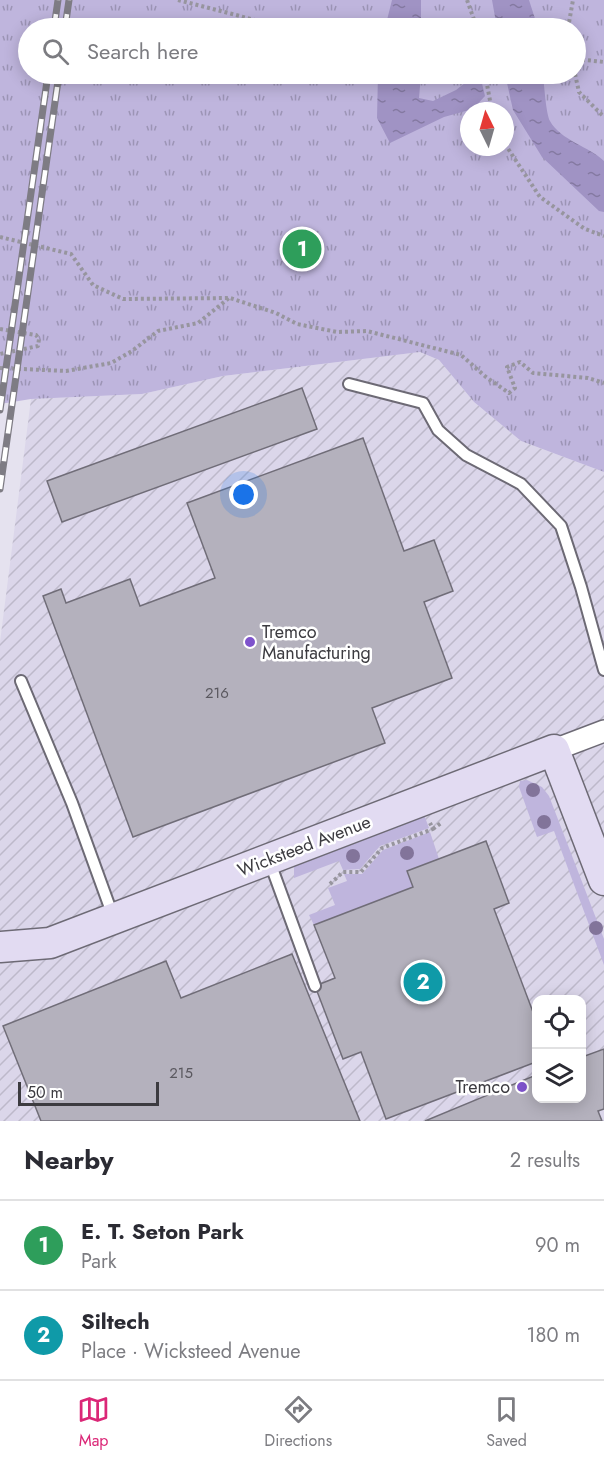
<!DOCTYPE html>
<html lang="en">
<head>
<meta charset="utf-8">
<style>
  body { margin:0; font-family:Jost,sans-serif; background:#f7f7f7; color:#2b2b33 }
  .controls { position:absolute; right:18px; bottom:18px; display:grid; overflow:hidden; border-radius:12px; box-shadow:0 3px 15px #0003 }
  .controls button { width:54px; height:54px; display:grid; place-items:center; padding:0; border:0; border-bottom:2px solid #e1e1e2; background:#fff; color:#2b2b33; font:30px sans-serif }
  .compass { position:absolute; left:460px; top:102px; width:54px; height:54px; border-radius:50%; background:#fff; box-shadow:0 3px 15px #0003; rotate:355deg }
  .scale { position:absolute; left:18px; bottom:15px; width:141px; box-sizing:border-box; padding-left:6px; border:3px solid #3c3b40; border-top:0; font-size:16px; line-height:21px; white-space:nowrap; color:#3c3b40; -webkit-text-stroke:4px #fff; paint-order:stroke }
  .you { position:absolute; left:244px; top:495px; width:21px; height:21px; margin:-15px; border:4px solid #fff; border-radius:50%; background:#1a73e8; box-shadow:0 0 0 9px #1a73e833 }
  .badge { display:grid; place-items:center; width:39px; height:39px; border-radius:50%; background:#db2777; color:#fff; font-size:20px; font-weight:700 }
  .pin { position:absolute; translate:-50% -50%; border:3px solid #fff; box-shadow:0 2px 6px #0006 }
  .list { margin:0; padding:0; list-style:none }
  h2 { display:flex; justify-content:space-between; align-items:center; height:78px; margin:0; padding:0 24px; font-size:26px }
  h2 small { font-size:20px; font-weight:400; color:#7c7c81 }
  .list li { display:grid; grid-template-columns:39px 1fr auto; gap:18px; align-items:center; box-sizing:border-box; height:90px; padding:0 24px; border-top:2px solid #e1e1e2 }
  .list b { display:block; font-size:22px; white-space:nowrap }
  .list p { margin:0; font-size:20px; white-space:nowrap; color:#7c7c81 }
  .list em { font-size:20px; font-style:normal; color:#7c7c81 }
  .icon { flex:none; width:33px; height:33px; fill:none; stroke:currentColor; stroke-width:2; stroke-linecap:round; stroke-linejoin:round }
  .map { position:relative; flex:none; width:604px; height:1121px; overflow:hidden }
  .search { position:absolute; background:#fff; box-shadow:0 3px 15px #0003; left:18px; right:18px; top:18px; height:66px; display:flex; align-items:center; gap:15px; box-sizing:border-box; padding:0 21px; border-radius:33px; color:#7c7c81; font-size:22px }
  .sheet { height:258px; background:#fff }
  nav { display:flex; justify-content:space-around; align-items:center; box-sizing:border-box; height:84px; border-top:2px solid #e1e1e2; background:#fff; font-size:16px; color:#7c7c81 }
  nav a { display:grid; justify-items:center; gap:3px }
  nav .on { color:#db2777 }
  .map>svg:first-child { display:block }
  .industrial { fill:url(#industrial-furrows); fill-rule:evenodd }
  .grass { fill:#bfb5dd }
  .park { fill:url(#park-tufts); fill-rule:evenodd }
  .water { fill:url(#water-ripples) }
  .building { fill:#b4b1bd; stroke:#706d78; stroke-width:1.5 }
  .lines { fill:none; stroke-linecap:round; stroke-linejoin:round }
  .lane-casing { stroke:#6d6a75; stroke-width:14 }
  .street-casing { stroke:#6d6a75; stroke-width:24 }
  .secondary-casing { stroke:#6d6a75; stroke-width:33 }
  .path { stroke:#97959e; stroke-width:4; stroke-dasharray:3 3; stroke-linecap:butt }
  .lane { stroke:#fff; stroke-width:10 }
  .street { stroke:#fff; stroke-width:21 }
  .secondary { stroke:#e2dbf2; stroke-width:30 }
  .rail-casing { stroke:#7e7c84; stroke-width:7 }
  .rail { stroke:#fff; stroke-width:4.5; stroke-dasharray:14; stroke-linecap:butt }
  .tree { fill:#82749a }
  .poi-dot { fill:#7e53cc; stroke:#fff; stroke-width:2 }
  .labels { text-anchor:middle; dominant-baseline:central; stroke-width:5; stroke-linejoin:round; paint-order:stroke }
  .number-label { font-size:15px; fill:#5a585f }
  .poi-label { font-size:18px; fill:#3c3b40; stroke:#fff; text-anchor:start }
  .street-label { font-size:18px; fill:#3c3b40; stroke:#fff }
</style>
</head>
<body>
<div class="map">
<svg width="604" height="1121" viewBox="0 0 604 1121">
  <defs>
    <pattern id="industrial-furrows" width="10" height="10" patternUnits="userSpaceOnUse" patternTransform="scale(1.5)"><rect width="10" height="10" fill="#dbd6ea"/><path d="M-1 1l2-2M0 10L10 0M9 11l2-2" fill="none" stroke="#bdb9ca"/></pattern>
    <pattern id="park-tufts" width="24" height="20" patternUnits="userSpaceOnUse" patternTransform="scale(1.5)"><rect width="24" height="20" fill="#bfb5dd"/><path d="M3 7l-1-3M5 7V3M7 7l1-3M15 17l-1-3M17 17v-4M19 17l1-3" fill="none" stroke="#9c94b5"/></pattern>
    <pattern id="water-ripples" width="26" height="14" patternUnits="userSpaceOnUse" patternTransform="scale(1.5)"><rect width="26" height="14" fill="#a093c4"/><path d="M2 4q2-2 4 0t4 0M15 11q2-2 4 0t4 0" fill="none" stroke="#8479a1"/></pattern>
  </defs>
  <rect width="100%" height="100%" fill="#e5e2ef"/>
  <!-- industrial -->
  <path class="industrial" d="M420 352 439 360 474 402 521 441 604 472V1121H0V642L31 399 142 394 223 376ZM536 1000H582V1098H536Z"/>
  <!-- grass -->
  <path class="grass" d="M527 780 542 787 549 796 604 939V965L554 831 537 837 519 787 520 781Z
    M423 812 429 828 380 846 360 869 343 870 339 861 294 878V862Z
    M430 832 439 859 408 871 413 887 314 925 309 915 335 905 328 888 347 881 344 874H362L383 850Z"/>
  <!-- park -->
  <path class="park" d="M0 0H604V472L521 441 474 402 439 360 420 352 223 376 142 394 31 399 0 404ZM28 28H576V74H28ZM469 111H505V147H469Z"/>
  <!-- water -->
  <path class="water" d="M392 0H421V20L439 23 437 28H385Z
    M492 0H529L538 28H497Z
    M378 74H421L419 98 433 101 456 90 475 75 481 79 485 96 473 109 444 117 390 143 377 118Z
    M505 74H543C544 83 546 114 550 121 560 140 590 147 604 161V212L599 211 542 157 513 110Z"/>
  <!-- building -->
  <path class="building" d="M302 388 317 429 62 522 47 481Z
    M363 438 404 551 434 540 453 591 424 602 452 678 372 708 385 743 133 837 43 596 61 589 66 603 130 579 140 606 215 578 187 503Z
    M486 841 509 903 494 909 536 1020V1062L386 1119 361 1052 343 1059 315 986 335 978 314 925 413 887 407 871Z
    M292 954 360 1121H41L3 1026 166 961 181 998Z
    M604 1049V1109L598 1111 602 1121H425L536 1075V1098H582V1057Z"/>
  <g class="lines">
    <defs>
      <path id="lane" d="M349 384 423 403 438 430 466 455 521 484 561 526 581 587 604 670
        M21 681 72 803 113 916
        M269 860 315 986"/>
      <path id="street" d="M554 750 604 731"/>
      <path id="secondary" d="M0 947 50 943 554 750 604 880"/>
    </defs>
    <!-- lane casing -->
    <use href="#lane" class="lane-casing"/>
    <!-- street casing -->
    <use href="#street" class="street-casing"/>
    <!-- secondary casing -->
    <use href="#secondary" class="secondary-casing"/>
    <!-- path -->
    <path class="path" d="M178 0 259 21 335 28
      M467 0 477 28
      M568 28 573 0
      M576 59 604 62
      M485 74 492 111
      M575 74 579 92 604 117
      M505 144 540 197 585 229 604 236
      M0 237 71 254 93 285 123 299 230 298 276 313 297 324 337 332 367 331 461 355 486 377 509 393 515 388 507 367 520 362 533 373 588 378 604 383
      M0 329 36 335 39 339 38 346 0 354
      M0 368 66 371 111 363 132 351 158 331 198 323 229 298
      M433 829 441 823
      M330 884 343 872H361L382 848 433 829 430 823"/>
    <!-- lane -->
    <use href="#lane" class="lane"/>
    <!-- street -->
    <use href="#street" class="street"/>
    <!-- secondary -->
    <use href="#secondary" class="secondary"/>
    <defs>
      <path id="rail" d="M54 28 58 0
        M65 28 69 0
        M0 410 48 74
        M0 489 59 74"/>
    </defs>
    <!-- rail casing -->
    <use href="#rail" class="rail-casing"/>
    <!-- rail -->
    <use href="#rail" class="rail"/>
  </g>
  <!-- trees -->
  <g class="tree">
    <circle cx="533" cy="790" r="7"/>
    <circle cx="544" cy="822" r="7"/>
    <circle cx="407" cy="853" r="7"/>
    <circle cx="353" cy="856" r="7"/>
    <circle cx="596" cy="928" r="7"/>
  </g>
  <!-- markers -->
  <g class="poi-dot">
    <circle cx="250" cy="642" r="6"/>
    <circle cx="522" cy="1087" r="6"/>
  </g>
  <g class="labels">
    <!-- number labels -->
    <g class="number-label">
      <text x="217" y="693">216</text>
      <text x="181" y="1073">215</text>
    </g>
    <!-- poi labels -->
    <g class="poi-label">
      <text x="262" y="632">Tremco<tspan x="262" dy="21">Manufacturing</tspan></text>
      <text x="510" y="1087" text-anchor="end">Tremco</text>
    </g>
    <!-- street labels -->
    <g class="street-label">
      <text transform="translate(304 846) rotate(-21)">Wicksteed Avenue</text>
    </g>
  </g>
</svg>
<div class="controls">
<button><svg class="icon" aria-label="locate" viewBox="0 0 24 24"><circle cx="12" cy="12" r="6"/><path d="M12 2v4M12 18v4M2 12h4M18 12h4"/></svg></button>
<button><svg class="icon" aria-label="layers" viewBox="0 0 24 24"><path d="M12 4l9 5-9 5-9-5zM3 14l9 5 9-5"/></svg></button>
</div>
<svg class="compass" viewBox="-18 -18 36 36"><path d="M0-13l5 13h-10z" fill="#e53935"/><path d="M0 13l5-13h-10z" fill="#7c7c81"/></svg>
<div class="scale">50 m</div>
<div class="you"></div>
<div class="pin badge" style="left:302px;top:249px;background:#2e9e5b">1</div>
<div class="pin badge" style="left:423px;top:982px;background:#0f9aa8">2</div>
<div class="search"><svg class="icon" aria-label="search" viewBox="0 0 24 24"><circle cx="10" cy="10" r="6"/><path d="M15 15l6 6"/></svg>Search here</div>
</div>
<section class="sheet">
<h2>Nearby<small>2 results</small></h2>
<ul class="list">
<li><span class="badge" style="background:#2e9e5b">1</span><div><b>E. T. Seton Park</b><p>Park</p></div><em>90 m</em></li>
<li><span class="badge" style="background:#0f9aa8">2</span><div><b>Siltech</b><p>Place · Wicksteed Avenue</p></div><em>180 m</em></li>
</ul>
</section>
<nav>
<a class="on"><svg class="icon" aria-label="map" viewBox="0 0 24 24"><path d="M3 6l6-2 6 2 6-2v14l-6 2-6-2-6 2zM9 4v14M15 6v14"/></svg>Map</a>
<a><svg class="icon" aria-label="directions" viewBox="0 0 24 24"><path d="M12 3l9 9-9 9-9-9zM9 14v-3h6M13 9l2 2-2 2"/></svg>Directions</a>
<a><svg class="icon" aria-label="saved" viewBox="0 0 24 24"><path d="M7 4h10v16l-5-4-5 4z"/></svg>Saved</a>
</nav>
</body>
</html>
